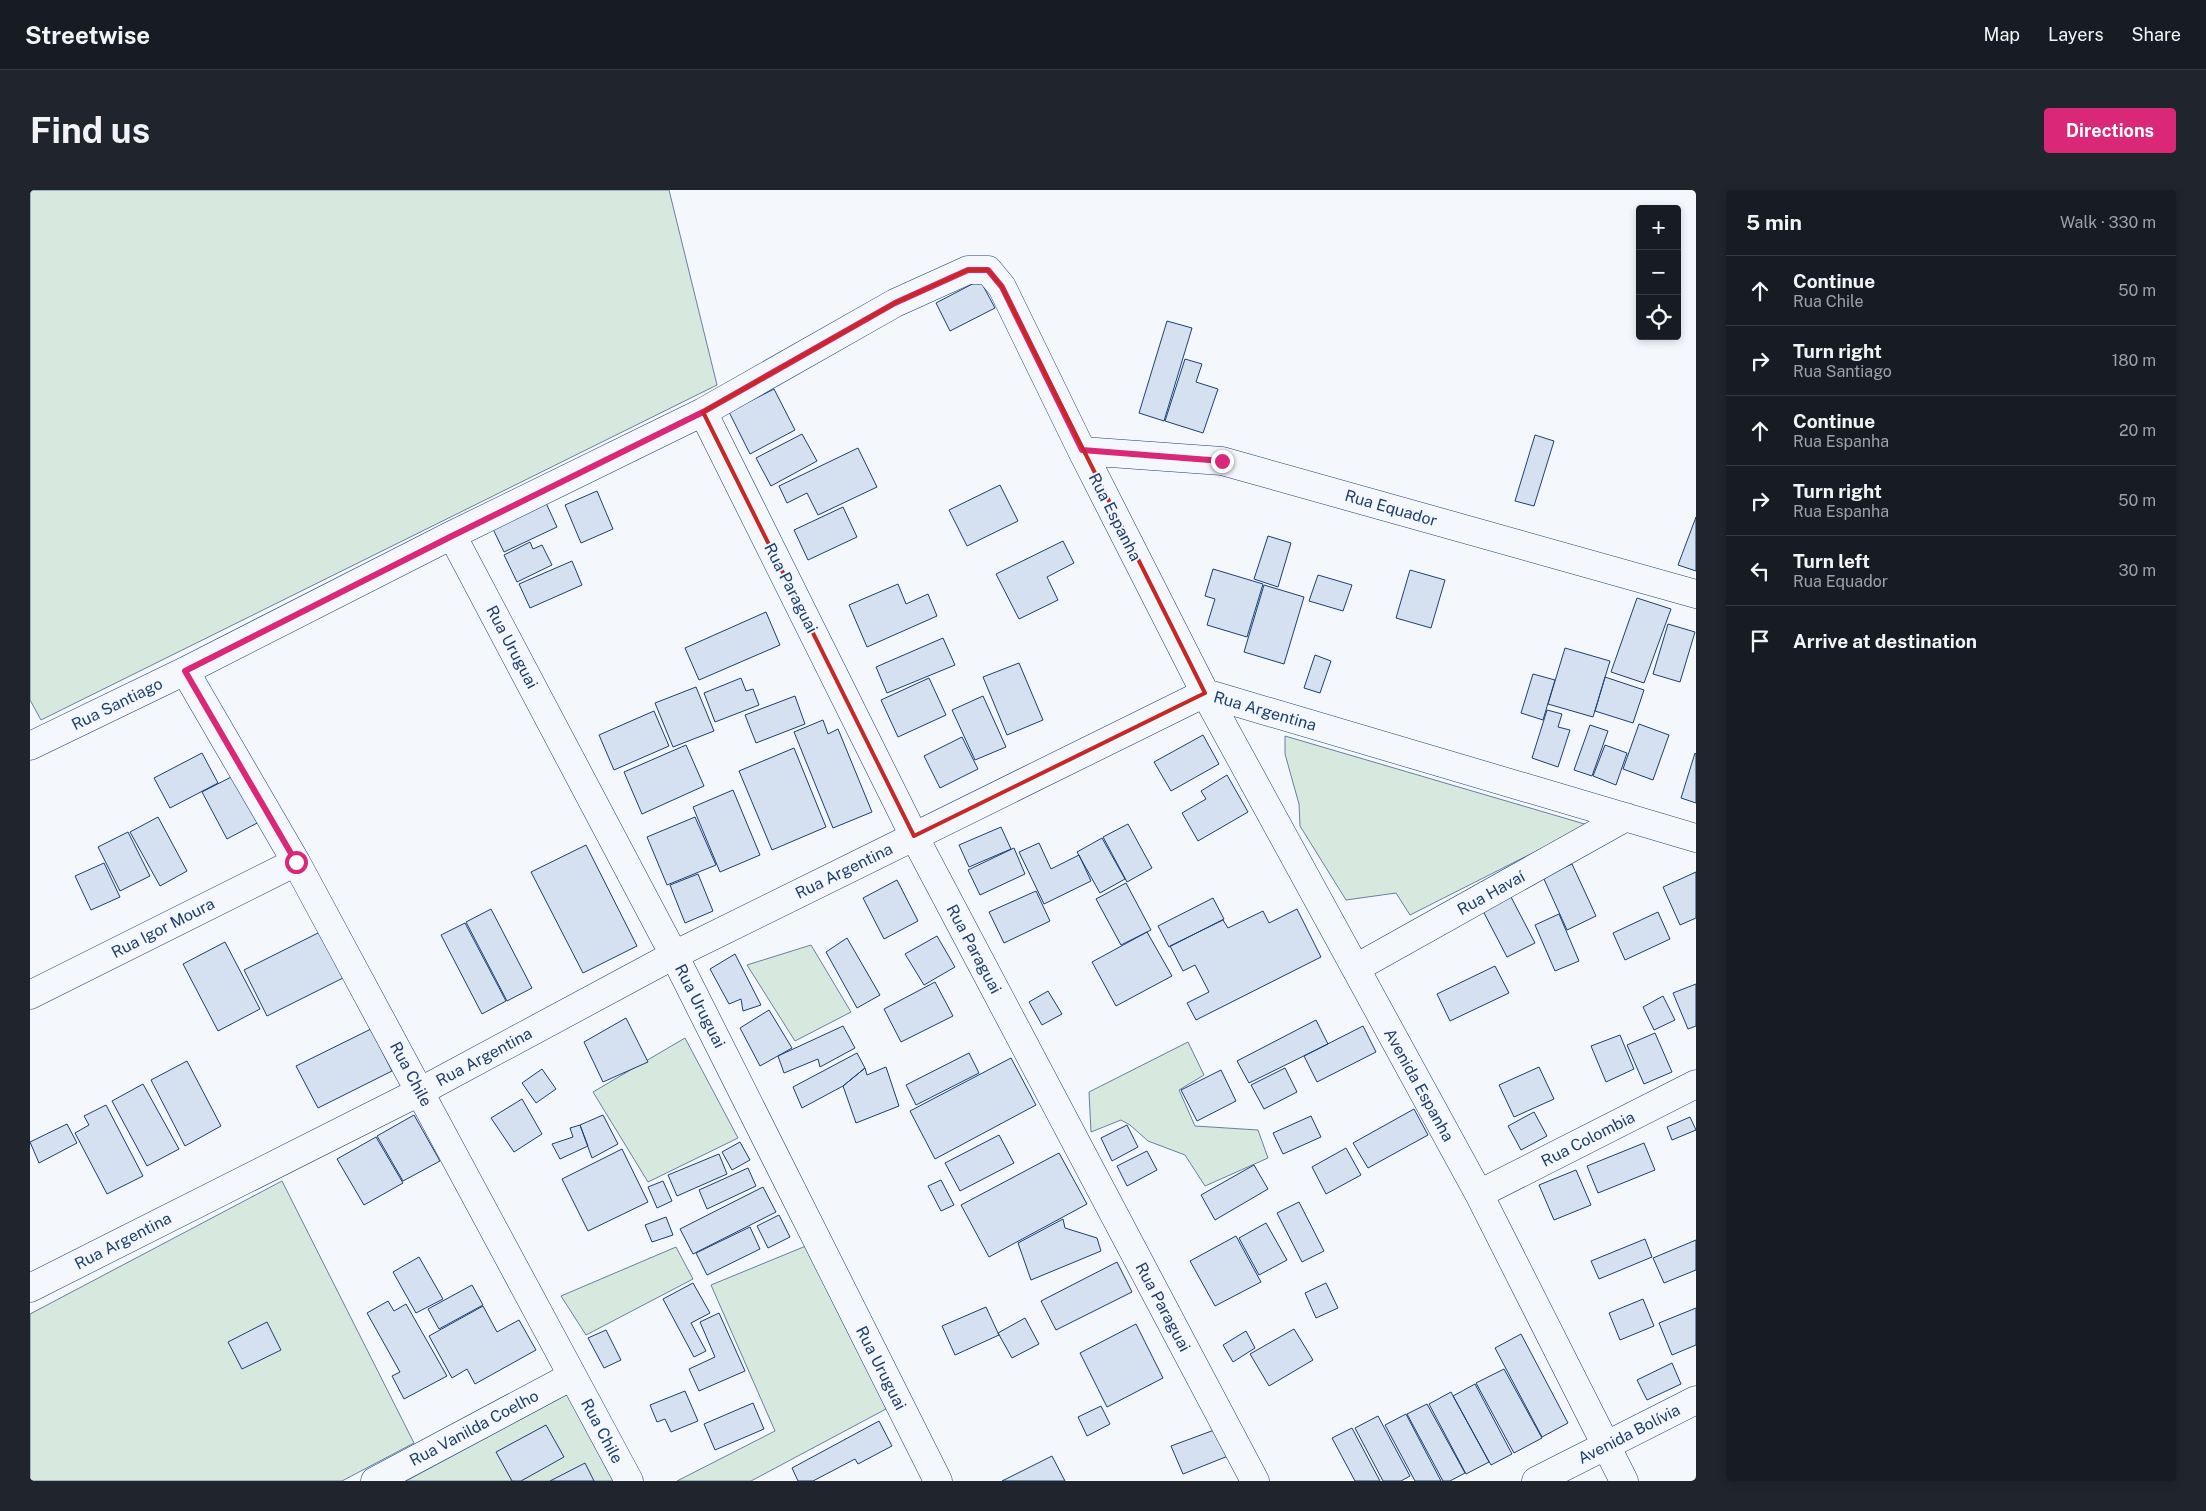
<!DOCTYPE html>
<html lang="en">
<head>
<meta charset="utf-8">
<style>
  body { margin:0; font-family:"Public Sans",sans-serif; background:#20242c; color:#f1f3f6 }
  .controls { position:absolute; right:15px; top:15px; display:grid; overflow:hidden; border-radius:5px; box-shadow:0 2px 8px #0003 }
  .controls button { width:45px; height:45px; display:grid; place-items:center; padding:0; border:0; border-bottom:1px solid #363941; background:#171b24; color:#f1f3f6; font:25px sans-serif }
  .stop { position:absolute; width:15px; height:15px; margin:-11px; border:4px solid #db2777; border-radius:50%; background:#fff }
  .stop.end { background:#db2777; border-color:#fff; box-shadow:0 1px 5px #0008 }
  .list { margin:0; padding:0; list-style:none }
  h2 { display:flex; justify-content:space-between; align-items:center; height:65px; margin:0; padding:0 20px; font-size:21px }
  h2 small { font-size:16px; font-weight:400; color:#9ea1a6 }
  .list li { display:grid; grid-template-columns:32px 1fr auto; gap:15px; align-items:center; box-sizing:border-box; height:70px; padding:0 20px; border-top:1px solid #363941 }
  .list b { display:block; font-size:19px; white-space:nowrap }
  .list p { margin:0; font-size:16px; white-space:nowrap; color:#9ea1a6 }
  .list em { font-size:16px; font-style:normal; color:#9ea1a6 }
  .icon { flex:none; width:28px; height:28px; fill:none; stroke:currentColor; stroke-width:2; stroke-linecap:round; stroke-linejoin:round }
  .map { position:relative; flex:none; width:1666px; height:1291px; overflow:hidden; border-radius:5px }
  header { display:flex; align-items:center; gap:30px; box-sizing:border-box; height:70px; padding:0 25px; background:#171b24; border-bottom:1px solid #363941 }
  header strong { font-size:24px }
  nav { display:flex; gap:28px; margin-inline-start:auto; font-size:18px }
  .intro { display:flex; align-items:center; justify-content:space-between; box-sizing:border-box; height:120px; padding:0 30px }
  h1 { margin:0; font-size:35px }
  .button { padding:12px 22px; border-radius:5px; background:#db2777; color:#fff; font-size:18px; font-weight:700 }
  main { display:flex; gap:30px; padding:0 30px }
  aside { flex:1; background:#171b24; border-radius:5px; box-shadow:0 2px 8px #0003 }
  .map>svg:first-child { display:block }
  .green { fill:#d7e8df; stroke:#687fa3 }
  .building { fill:#d5e0f0; stroke:#1d3f73 }
  .lines { fill:none; stroke-linecap:round; stroke-linejoin:round }
  .minor-casing { stroke:#1d3f73; stroke-width:29 }
  .minor { stroke:#f4f7fb; stroke-width:28 }
  .route { stroke:#db2777; stroke-width:6 }
  .marked { fill:none; stroke:#c62828; stroke-width:4; stroke-linejoin:round }
  .labels { text-anchor:middle; dominant-baseline:central; stroke-width:4; stroke-linejoin:round; paint-order:stroke }
  .street-label { font-size:16px; fill:#1d3f73; stroke:#f4f7fb }
</style>
</head>
<body>
<header>
<strong>Streetwise</strong>
<nav><a>Map</a><a>Layers</a><a>Share</a></nav>
</header>
<div class="intro"><h1>Find us</h1><a class="button">Directions</a></div>
<main>
<div class="map">
<svg width="1666" height="1291" viewBox="0 0 1666 1291">
  <rect width="100%" height="100%" fill="#f4f7fb"/>
  <!-- green -->
  <path class="green" d="M0 0H639L687 195 11 530 0 510Z
    M1255 546 1558 635 1380 725 1366 703 1316 710 1270 636 1269 614 1255 564Z
    M781 755 821 822 765 851 717 775Z
    M655 848 708 948 618 992 563 902Z
    M1158 852 1174 885 1149 900 1165 936 1228 940 1238 968 1175 996 1155 965 1118 951 1100 935 1091 930 1061 942 1059 902Z
    M252 991 384 1253 312 1291H0V1124Z
    M788 1051 856 1219 721 1291H647L745 1241 681 1095Z
    M646 1057 663 1089 556 1145 531 1106Z
    M538 1204 585 1291H376Z"/>
  <!-- building -->
  <path class="building" d="M950 90 965 118 920 141 906 113Z
    M1137 131 1162 138 1134 231 1109 223Z
    M1155 169 1172 174 1166 192 1188 199 1173 243 1135 231Z
    M744 199 765 240 720 264 699 222Z
    M772 244 787 271 741 296 726 268Z
    M1505 245 1524 251 1504 316 1485 311Z
    M828 258 847 297 788 325 777 303 757 313 749 296Z
    M970 295 988 331 937 356 919 320Z
    M567 301 583 339 551 353 535 315Z
    M516 313 527 337 474 362 463 339Z
    M813 317 827 347 778 370 764 340Z
    M1666 327V381L1648 375Z
    M1238 346 1261 353 1248 397 1224 389Z
    M1033 351 1044 373 1017 387 1028 410 989 429 966 384Z
    M500 352 503 359 512 355 522 375 487 392 474 365Z
    M542 371 552 395 500 418 489 394Z
    M1183 379 1233 394 1217 447 1177 435 1185 409 1175 406Z
    M1380 380 1415 390 1401 438 1366 428Z
    M1288 385 1322 395 1313 421 1279 411Z
    M868 394 876 414 898 404 907 426 837 457 819 415Z
    M1234 395 1274 407 1254 474 1214 462Z
    M1607 408 1641 419 1614 493 1581 482Z
    M736 422 750 455 669 490 655 458Z
    M1638 434 1665 442 1650 492 1623 484Z
    M913 448 925 475 857 503 846 477Z
    M1535 458 1580 471 1563 527 1518 514Z
    M1285 465 1301 471 1290 503 1274 498Z
    M989 473 1013 530 977 545 953 487Z
    M1503 484 1525 490 1513 530 1491 523Z
    M1575 487 1614 500 1603 533 1565 521Z
    M711 488 716 501 723 499 729 515 685 532 674 503Z
    M899 488 916 525 868 547 851 510Z
    M666 497 684 541 643 557 625 513Z
    M765 506 775 534 726 553 715 525Z
    M953 506 976 557 945 570 922 520Z
    M1517 520 1532 524 1528 537 1540 540 1528 577 1502 568Z
    M624 521 639 556 584 580 569 545Z
    M793 530 798 544 808 539 842 622 803 638 764 542Z
    M1609 534 1639 545 1623 590 1593 579Z
    M1560 535 1578 541 1562 586 1544 580Z
    M1173 545 1189 574 1141 601 1124 572Z
    M932 547 948 579 910 598 894 566Z
    M656 555 674 596 612 624 594 582Z
    M1575 555 1597 563 1586 595 1563 586Z
    M764 558 796 637 742 660 709 581Z
    M172 563 188 593 140 618 124 588Z
    M1665 563 1666 564V613L1651 608Z
    M205 585 229 632 197 649 172 602Z
    M1197 585 1218 622 1168 651 1152 623 1176 609 1171 601Z
    M703 600 730 665 690 682 663 617Z
    M128 627 157 681 130 696 100 642Z
    M665 627 686 675 637 695 617 647Z
    M1098 634 1122 678 1097 692 1073 647Z
    M971 637 981 659 939 677 929 655Z
    M98 642 120 686 90 701 68 657Z
    M1072 648 1095 689 1070 703 1047 662Z
    M1009 653 1021 679 1049 665 1061 691 1014 714 989 662Z
    M556 655 607 756 553 783 501 682Z
    M984 658 995 684 950 705 938 680Z
    M74 673 90 707 61 720 45 686Z
    M1542 674 1566 726 1537 740 1513 687Z
    M1666 682V728L1650 735 1633 697Z
    M668 684 683 721 655 733 640 695Z
    M867 690 888 731 854 749 833 708Z
    M1096 693 1121 740 1091 755 1066 709Z
    M1006 701 1020 731 974 753 959 722Z
    M1481 707 1505 753 1477 767 1453 721Z
    M1183 708 1194 729 1139 757 1128 736Z
    M461 719 502 798 477 811 436 732Z
    M1267 719 1291 767 1166 830 1157 813 1179 802 1165 775 1153 781 1140 756 1193 730 1198 738 1233 721 1239 733Z
    M1628 722 1640 749 1595 770 1583 743Z
    M1529 724 1549 771 1525 781 1505 735Z
    M435 733 476 811 452 824 411 745Z
    M290 742 313 788 237 826 214 780Z
    M1117 742 1142 786 1086 816 1062 772Z
    M907 746 925 777 894 795 875 764Z
    M817 748 850 805 827 818 796 762Z
    M195 752 230 819 188 841 153 774Z
    M705 764 731 815 713 821 711 809 699 814 680 779Z
    M1465 776 1479 803 1420 831 1407 804Z
    M905 792 923 826 871 852 854 819Z
    M1666 794V836L1658 839 1643 803Z
    M1018 801 1032 824 1012 835 999 812Z
    M1633 806 1645 830 1624 840 1613 817Z
    M739 820 762 858 730 876 710 838Z
    M596 828 618 872 573 892 554 852Z
    M1286 830 1298 854 1219 893 1207 871Z
    M813 836 825 858 790 877 788 869 754 883 748 866Z
    M1333 836 1346 862 1287 892 1274 866Z
    M341 839 362 881 288 918 266 876Z
    M1625 843 1642 882 1614 894 1597 855Z
    M1590 845 1604 879 1576 892 1561 856Z
    M827 863 835 878 813 896 772 918 763 897Z
    M939 863 949 883 886 915 876 895Z
    M981 868 1006 915 905 969 880 921Z
    M157 871 191 936 155 956 121 890Z
    M856 877 869 916 826 933 813 896 835 878 837 885Z
    M1509 877 1524 909 1484 927 1469 895Z
    M1255 878 1267 902 1234 919 1221 895Z
    M512 879 526 899 506 913 492 893Z
    M1191 880 1206 911 1167 931 1151 900Z
    M113 894 149 959 117 976 82 911Z
    M492 909 512 944 484 962 461 928Z
    M76 915 113 986 77 1004 45 943 59 935 54 926Z
    M1384 919 1398 945 1338 978 1323 953Z
    M1504 922 1517 946 1491 960 1478 936Z
    M384 925 410 971 373 991 347 946Z
    M573 925 588 954 562 968 550 935Z
    M1281 926 1291 947 1253 964 1243 943Z
    M1660 927 1666 940 1642 950 1637 937Z
    M37 934 47 953 9 973 0 952Z
    M550 935 558 956 530 969 522 954 543 947 540 938Z
    M1097 935 1108 957 1082 971 1071 948Z
    M969 945 984 973 930 1001 915 973Z
    M346 947 373 993 334 1015 307 969Z
    M710 952 720 970 702 980 692 962Z
    M1614 953 1625 980 1568 1003 1557 976Z
    M1316 958 1331 985 1296 1004 1282 977Z
    M592 959 618 1012 558 1041 532 989Z
    M1117 961 1127 980 1097 996 1087 976Z
    M1029 963 1057 1014 959 1067 931 1015Z
    M689 964 697 984 647 1006 638 985Z
    M1224 975 1238 999 1185 1030 1171 1005Z
    M718 978 726 996 677 1019 669 1000Z
    M1546 980 1561 1015 1524 1030 1509 995Z
    M911 990 924 1015 911 1021 898 996Z
    M633 991 642 1011 627 1018 618 997Z
    M733 997 746 1022 663 1064 650 1039Z
    M1269 1012 1294 1061 1272 1072 1247 1023Z
    M749 1025 760 1047 738 1058 727 1036Z
    M636 1027 643 1045 622 1052 615 1035Z
    M1033 1029 1035 1038 1067 1048 1071 1061 1001 1090 988 1053Z
    M1236 1033 1257 1070 1229 1085 1209 1048Z
    M720 1037 730 1059 677 1085 666 1063Z
    M1206 1046 1231 1092 1185 1116 1160 1071Z
    M1615 1049 1622 1067 1569 1089 1561 1071Z
    M1666 1050V1080L1634 1093 1623 1068Z
    M389 1067 413 1109 386 1123 363 1082Z
    M1087 1072 1102 1102 1026 1140 1011 1111Z
    M663 1093 680 1123 661 1133 676 1161 664 1167 633 1109Z
    M1296 1093 1308 1118 1286 1128 1275 1103Z
    M442 1095 453 1115 409 1139 398 1119Z
    M1613 1109 1624 1136 1590 1150 1579 1123Z
    M358 1111 364 1121 376 1114 417 1186 374 1209 362 1186 370 1182 337 1123Z
    M453 1116 467 1142 489 1130 506 1160 445 1194 437 1179 422 1188 399 1146Z
    M956 1117 969 1145 925 1165 912 1136Z
    M1666 1118V1155L1642 1165 1629 1133Z
    M689 1123 715 1181 669 1201 659 1179 685 1167 670 1132Z
    M995 1128 1009 1154 982 1168 968 1143Z
    M237 1132 251 1160 212 1179 198 1152Z
    M1106 1134 1133 1188 1077 1217 1050 1163Z
    M1264 1139 1283 1170 1239 1196 1220 1164Z
    M576 1140 591 1170 574 1178 558 1148Z
    M1216 1141 1225 1158 1203 1172 1193 1155Z
    M1491 1144 1538 1233 1512 1247 1465 1158Z
    M1642 1173 1651 1194 1617 1210 1607 1190Z
    M1474 1179 1512 1248 1484 1263 1446 1193Z
    M1445 1194 1482 1264 1461 1275 1423 1206Z
    M655 1201 668 1231 641 1242 635 1229 627 1232 620 1215Z
    M1421 1202 1459 1272 1436 1284 1399 1214Z
    M723 1213 734 1239 685 1260 674 1234Z
    M1397 1214 1435 1283 1420 1291H1413L1377 1224Z
    M1071 1216 1080 1234 1057 1246 1048 1227Z
    M1376 1224 1411 1291H1385L1355 1235Z
    M1348 1226 1380 1286 1371 1291H1353L1325 1238Z
    M849 1231 862 1256 828 1274 825 1269 783 1291H768L762 1278Z
    M516 1235 534 1267 491 1291H482L466 1262Z
    M1322 1238 1350 1291H1325L1302 1248Z
    M1187 1239 1198 1266 1153 1284 1141 1256Z
    M1022 1266 1035 1291H972Z
    M555 1273 564 1291H520Z"/>
  <g class="lines">
    <defs>
      <path id="minor" d="M673 222 884 646 1225 1291
        M1052 261 1192 271 1666 404
        M422 345 644 765 908 1291
        M155 481 266 672 599 1291
        M0 556 155 481 422 345 673 222 865 113 938 80H958L972 97 1052 261 1175 503 1449 1004 1594 1291
        M1326 778 1596 627
        M0 805 266 672
        M1449 1004 1666 894
        M0 1098 391 901 644 765 1175 503 1666 648
        M345 1291 542 1186
        M1506 1291 1666 1210"/>
    </defs>
    <!-- minor casing -->
    <use href="#minor" class="minor-casing"/>
    <!-- minor -->
    <use href="#minor" class="minor"/>
  </g>
  <g class="lines">
    <!-- route -->
    <path class="route" d="M266 672 155 481 422 346 673 222 865 113 938 80H958L972 97 1052 260 1192 271"/>
  </g>
  <!-- marked area -->
  <path class="marked" d="M938 80H958L972 97 1175 503 884 646 673 222 865 113Z"/>
  <g class="labels">
    <!-- street labels -->
    <g class="street-label">
      <text transform="translate(1361 318) rotate(16)">Rua Equador</text>
      <text transform="translate(1085 327) rotate(63)">Rua Espanha</text>
      <text transform="translate(761 398) rotate(63)">Rua Paraguai</text>
      <text transform="translate(482 457) rotate(62)">Rua Uruguai</text>
      <text transform="translate(87 514) rotate(-26)">Rua Santiago</text>
      <text transform="translate(1235 521) rotate(16)">Rua Argentina</text>
      <text transform="translate(814 681) rotate(-26)">Rua Argentina</text>
      <text transform="translate(1461 703) rotate(-29)">Rua Havaí</text>
      <text transform="translate(133 738) rotate(-27)">Rua Igor Moura</text>
      <text transform="translate(944 759) rotate(62)">Rua Paraguai</text>
      <text transform="translate(670 816) rotate(63)">Rua Uruguai</text>
      <text transform="translate(454 867) rotate(-28)">Rua Argentina</text>
      <text transform="translate(381 884) rotate(62)">Rua Chile</text>
      <text transform="translate(1389 895) rotate(61)">Avenida Espanha</text>
      <text transform="translate(1558 949) rotate(-27)">Rua Colombia</text>
      <text transform="translate(93 1051) rotate(-27)">Rua Argentina</text>
      <text transform="translate(1133 1117) rotate(62)">Rua Paraguai</text>
      <text transform="translate(851 1178) rotate(63)">Rua Uruguai</text>
      <text transform="translate(444 1238) rotate(-28)">Rua Vanilda Coelho</text>
      <text transform="translate(572 1241) rotate(62)">Rua Chile</text>
      <text transform="translate(1599 1244) rotate(-27)">Avenida Bolívia</text>
    </g>
  </g>
</svg>
<div class="controls">
<button>+</button>
<button>−</button>
<button><svg class="icon" aria-label="locate" viewBox="0 0 24 24"><circle cx="12" cy="12" r="6"/><path d="M12 2v4M12 18v4M2 12h4M18 12h4"/></svg></button>
</div>
<div class="stop" style="left:266px;top:672px"></div>
<div class="stop end" style="left:1192px;top:271px"></div>
</div>
<aside>
<h2>5 min<small>Walk · 330 m</small></h2>
<ul class="list">
<li><svg class="icon" aria-label="ahead" viewBox="0 0 24 24"><path d="M12 20V5M6 11l6-6 6 6"/></svg><div><b>Continue</b><p>Rua Chile</p></div><em>50 m</em></li>
<li><svg class="icon" aria-label="right" viewBox="0 0 24 24"><path d="M7 20v-9h11M14 6l5 5-5 5"/></svg><div><b>Turn right</b><p>Rua Santiago</p></div><em>180 m</em></li>
<li><svg class="icon" aria-label="ahead" viewBox="0 0 24 24"><path d="M12 20V5M6 11l6-6 6 6"/></svg><div><b>Continue</b><p>Rua Espanha</p></div><em>20 m</em></li>
<li><svg class="icon" aria-label="right" viewBox="0 0 24 24"><path d="M7 20v-9h11M14 6l5 5-5 5"/></svg><div><b>Turn right</b><p>Rua Espanha</p></div><em>50 m</em></li>
<li><svg class="icon" aria-label="left" viewBox="0 0 24 24"><path d="M17 20v-9H6M10 6l-5 5 5 5"/></svg><div><b>Turn left</b><p>Rua Equador</p></div><em>30 m</em></li>
<li><svg class="icon" aria-label="arrive" viewBox="0 0 24 24"><path d="M6 21V4h12l-3 4 3 4H6"/></svg><div><b>Arrive at destination</b></div></li>
</ul>
</aside>
</main>
</body>
</html>
